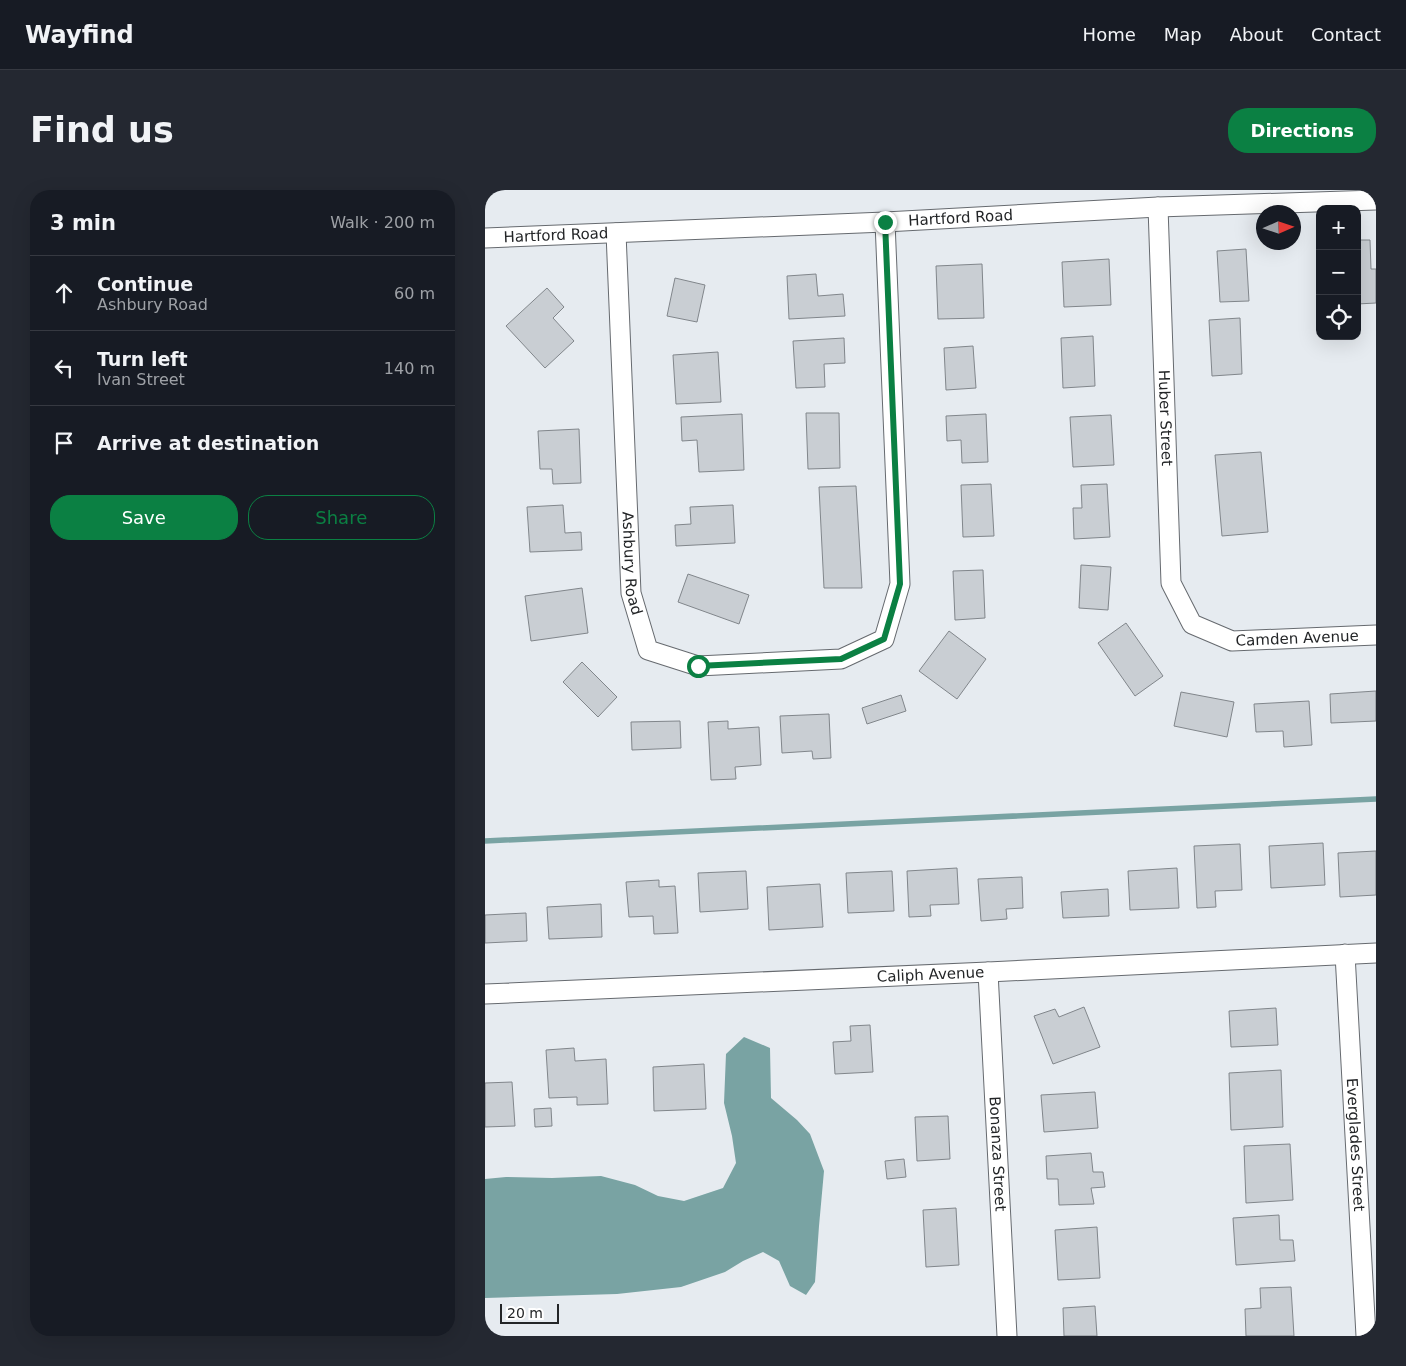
<!DOCTYPE html>
<html lang="en">
<head>
<meta charset="utf-8">
<style>
  body { margin:0; font-family:"DejaVu Sans",sans-serif; background:#242831; color:#f1f3f6 }
  .controls { position:absolute; right:15px; top:15px; display:grid; overflow:hidden; border-radius:10px; box-shadow:0 5px 20px #0002 }
  .controls button { width:45px; height:45px; display:grid; place-items:center; padding:0; border:0; border-bottom:1px solid #363941; background:#171b24; color:#f1f3f6; font:25px sans-serif }
  .compass { position:absolute; left:771px; top:15px; width:45px; height:45px; border-radius:50%; background:#171b24; box-shadow:0 5px 20px #0002; rotate:87deg }
  .scale { position:absolute; left:15px; bottom:12px; width:59px; box-sizing:border-box; padding-left:5px; border:2px solid #232527; border-top:0; font-size:14px; line-height:18px; white-space:nowrap; color:#232527; -webkit-text-stroke:4px #fff; paint-order:stroke }
  .stop { position:absolute; width:15px; height:15px; margin:-11px; border:4px solid #0b8043; border-radius:50%; background:#fff }
  .stop.end { background:#0b8043; border-color:#fff; box-shadow:0 1px 5px #0008 }
  .list { margin:0; padding:0; list-style:none }
  h2 { display:flex; justify-content:space-between; align-items:center; height:65px; margin:0; padding:0 20px; font-size:21px }
  h2 small { font-size:16px; font-weight:400; color:#9ea1a6 }
  .list li { display:grid; grid-template-columns:32px 1fr auto; gap:15px; align-items:center; box-sizing:border-box; height:75px; padding:0 20px; border-top:1px solid #363941 }
  .list b { display:block; font-size:19px; white-space:nowrap }
  .list p { margin:0; font-size:16px; white-space:nowrap; color:#9ea1a6 }
  .list em { font-size:16px; font-style:normal; color:#9ea1a6 }
  .actions { display:flex; gap:10px; padding:15px 20px }
  .actions a { flex:1; padding:11px 0; border:1px solid #0b8043; border-radius:20px; text-align:center; font-size:18px; color:#0b8043 }
  .actions .main { background:#0b8043; color:#fff }
  .icon { flex:none; width:28px; height:28px; fill:none; stroke:currentColor; stroke-width:2; stroke-linecap:round; stroke-linejoin:round }
  .map { position:relative; flex:none; width:891px; height:1146px; overflow:hidden; border-radius:20px }
  header { display:flex; align-items:center; gap:30px; box-sizing:border-box; height:70px; padding:0 25px; background:#171b24; border-bottom:1px solid #363941 }
  header strong { font-size:24px }
  nav { display:flex; gap:28px; margin-inline-start:auto; font-size:18px }
  .intro { display:flex; align-items:center; justify-content:space-between; box-sizing:border-box; height:120px; padding:0 30px }
  h1 { margin:0; font-size:35px }
  .button { padding:12px 22px; border-radius:20px; background:#0b8043; color:#fff; font-size:18px; font-weight:700 }
  main { display:flex; gap:30px; padding:0 30px }
  aside { flex:1; background:#171b24; border-radius:20px; box-shadow:0 5px 20px #0002 }
  .map>svg:first-child { display:block }
  .water { fill:#79a3a3 }
  .lines { fill:none; stroke-linecap:round; stroke-linejoin:round }
  .stream { stroke:#79a3a3; stroke-width:5.5 }
  .building { fill:#c9ced3; stroke:#81868b }
  .minor-casing { stroke:#666a6f; stroke-width:21 }
  .minor { stroke:#fff; stroke-width:19 }
  .route { stroke:#0b8043; stroke-width:6 }
  .labels { text-anchor:middle; dominant-baseline:central; stroke-width:4.5; stroke-linejoin:round; paint-order:stroke }
  .street-label { font-size:15px; fill:#232527; stroke:#fff }
</style>
</head>
<body>
<header>
<strong>Wayfind</strong>
<nav><a>Home</a><a>Map</a><a>About</a><a>Contact</a></nav>
</header>
<div class="intro"><h1>Find us</h1><a class="button">Directions</a></div>
<main>
<aside>
<h2>3 min<small>Walk · 200 m</small></h2>
<ul class="list">
<li><svg class="icon" aria-label="ahead" viewBox="0 0 24 24"><path d="M12 20V5M6 11l6-6 6 6"/></svg><div><b>Continue</b><p>Ashbury Road</p></div><em>60 m</em></li>
<li><svg class="icon" aria-label="left" viewBox="0 0 24 24"><path d="M17 20v-9H6M10 6l-5 5 5 5"/></svg><div><b>Turn left</b><p>Ivan Street</p></div><em>140 m</em></li>
<li><svg class="icon" aria-label="arrive" viewBox="0 0 24 24"><path d="M6 21V4h12l-3 4 3 4H6"/></svg><div><b>Arrive at destination</b></div></li>
</ul>
<div class="actions"><a class="main">Save</a><a>Share</a></div>
</aside>
<div class="map">
<svg width="891" height="1146" viewBox="0 0 891 1146">
  <rect width="100%" height="100%" fill="#e6ebf0"/>
  <!-- water -->
  <path class="water" d="M259 847 285 858 286 908 312 930 325 944 339 981 334 1036 330 1092 321 1105 305 1096 294 1071 278 1062 258 1071 240 1082 196 1097 132 1104 0 1108V989L21 987 67 988 116 986 150 995 173 1006 199 1011 238 998 251 973 247 946 239 913 241 864Z"/>
  <g class="lines">
    <!-- stream -->
    <path class="stream" d="M0 651 891 609"/>
  </g>
  <!-- building -->
  <path class="building" d="M872 50H885L886 79H891V113L872 114Z
    M761 59 764 111 735 112 732 61Z
    M624 69 626 115 579 117 577 72Z
    M497 74 499 128 453 129 451 76Z
    M331 84 333 106 358 104 360 126 304 129 302 86Z
    M190 88 220 95 212 132 182 126Z
    M62 98 79 117 68 128 89 151 60 178 21 136Z
    M755 128 757 184 727 186 724 130Z
    M608 146 610 196 578 198 576 148Z
    M359 148 360 173 339 174 340 197 311 198 308 151Z
    M488 156 491 198 461 200 459 158Z
    M233 162 236 212 191 214 188 165Z
    M321 223H354L355 278 323 279Z
    M257 224 259 280 214 282 212 250 197 251 196 227Z
    M501 224 503 272 477 273 476 250 462 251 461 226Z
    M626 225 629 275 588 277 585 227Z
    M94 239 96 293 68 294 67 279H55L53 241Z
    M776 262 783 342 737 346 730 265Z
    M506 294 509 346 478 347 476 295Z
    M622 294 625 347 589 349 588 318H597L596 295Z
    M371 296 377 398H339L334 297Z
    M78 315 80 343 96 342 97 360 45 362 42 317Z
    M248 315 250 353 191 356 190 335 206 334 205 317Z
    M596 375 626 377 623 420 594 418Z
    M498 380 500 428 470 430 468 381Z
    M203 384 264 405 254 434 193 412Z
    M97 398 103 443 46 451 40 406Z
    M641 433 678 486 650 506 613 453Z
    M464 441 501 469 472 509 434 481Z
    M97 472 132 507 113 527 78 492Z
    M891 501V531L846 533 845 504Z
    M696 502 749 512 742 547 689 536Z
    M416 505 421 521 382 534 377 518Z
    M824 511 827 555 799 557 798 541 771 542 769 514Z
    M344 524 346 568 328 569 327 561 297 563 295 526Z
    M195 531 196 558 147 560 146 532Z
    M243 531V539L274 537 276 575 250 577 251 589 226 590 223 532Z
    M838 653 840 695 786 698 784 656Z
    M755 654 757 700 730 701 731 717 712 718 709 656Z
    M891 661V705L855 707 853 663Z
    M472 678 474 714 445 715 446 726 424 727 422 681Z
    M692 678 694 718 645 720 643 681Z
    M261 681 263 719 215 722 213 683Z
    M407 681 409 721 363 723 361 683Z
    M537 687 538 718 521 719 522 729 496 731 493 689Z
    M174 690V697L190 696 193 743 169 744 168 726 144 727 141 692Z
    M335 694 338 737 284 740 282 697Z
    M623 699 624 726 578 728 576 702Z
    M116 714 117 747 64 749 62 717Z
    M41 723 42 751 0 753V725Z
    M599 817 615 857 568 874 549 826 570 819 574 827Z
    M791 818 793 855 746 857 744 821Z
    M385 835 388 882 350 884 348 852 366 851 365 836Z
    M89 858 90 871 121 869 123 914 92 915V907L64 908 61 860Z
    M219 874 221 919 169 921 168 877Z
    M796 880 798 937 746 940 744 883Z
    M27 892 30 936 0 937V893Z
    M610 902 613 938 559 942 556 905Z
    M66 918 67 936 50 937 49 919Z
    M463 926 465 969 432 971 430 927Z
    M805 954 808 1010 761 1013 759 956Z
    M606 963 608 982H618L620 997 606 998 609 1014 574 1015 573 989H562L561 966Z
    M419 969 421 987 402 989 400 971Z
    M471 1018 474 1075 441 1077 438 1020Z
    M794 1025 795 1050H808L810 1071 751 1075 748 1028Z
    M612 1037 615 1088 573 1090 570 1040Z
    M806 1097 809 1146H761L760 1119 776 1118 775 1098Z
    M610 1116 612 1146H579L578 1118Z"/>
  <g class="lines">
    <defs>
      <g id="minor">
        <path id="s1" d="M673 17 686 393 707 434 747 451 891 445"/>
        <path id="s2" d="M131 43 146 403 163 460 213 476 356 469 399 449 415 394 400 32"/>
        <path id="s3" d="M0 48 400 32 673 17 891 10"/>
        <path id="s4" d="M860 764 881 1146"/>
        <path id="s5" d="M503 782 522 1146"/>
        <path id="s6" d="M0 804 503 782 891 763"/>
      </g>
    </defs>
    <!-- minor casing -->
    <use href="#minor" class="minor-casing"/>
    <!-- minor -->
    <use href="#minor" class="minor"/>
  </g>
  <g class="lines">
    <!-- route -->
    <path class="route" d="M213 476 356 469 399 449 415 394 400 32"/>
  </g>
  <g class="labels">
    <!-- street labels -->
    <g class="street-label">
      <text stroke="none"><textPath href="#s3" startOffset="476">Hartford Road</textPath></text>
      <text stroke="none"><textPath href="#s3" startOffset="71">Hartford Road</textPath></text>
      <text stroke="none"><textPath href="#s1" startOffset="211">Huber Street</textPath></text>
      <text stroke="none"><textPath href="#s2" startOffset="331">Ashbury Road</textPath></text>
      <text stroke="none"><textPath href="#s1" startOffset="531">Camden Avenue</textPath></text>
      <text stroke="none"><textPath href="#s6" startOffset="446">Caliph Avenue</textPath></text>
      <text stroke="none"><textPath href="#s4" startOffset="191">Everglades Street</textPath></text>
      <text stroke="none"><textPath href="#s5" startOffset="182">Bonanza Street</textPath></text>
    </g>
  </g>
</svg>
<div class="controls">
<button>+</button>
<button>−</button>
<button><svg class="icon" aria-label="locate" viewBox="0 0 24 24"><circle cx="12" cy="12" r="6"/><path d="M12 2v4M12 18v4M2 12h4M18 12h4"/></svg></button>
</div>
<svg class="compass" viewBox="-18 -18 36 36"><path d="M0-13l5 13h-10z" fill="#e53935"/><path d="M0 13l5-13h-10z" fill="#9ea1a6"/></svg>
<div class="scale">20 m</div>
<div class="stop" style="left:213px;top:476px"></div>
<div class="stop end" style="left:400px;top:32px"></div>
</div>
</main>
</body>
</html>
